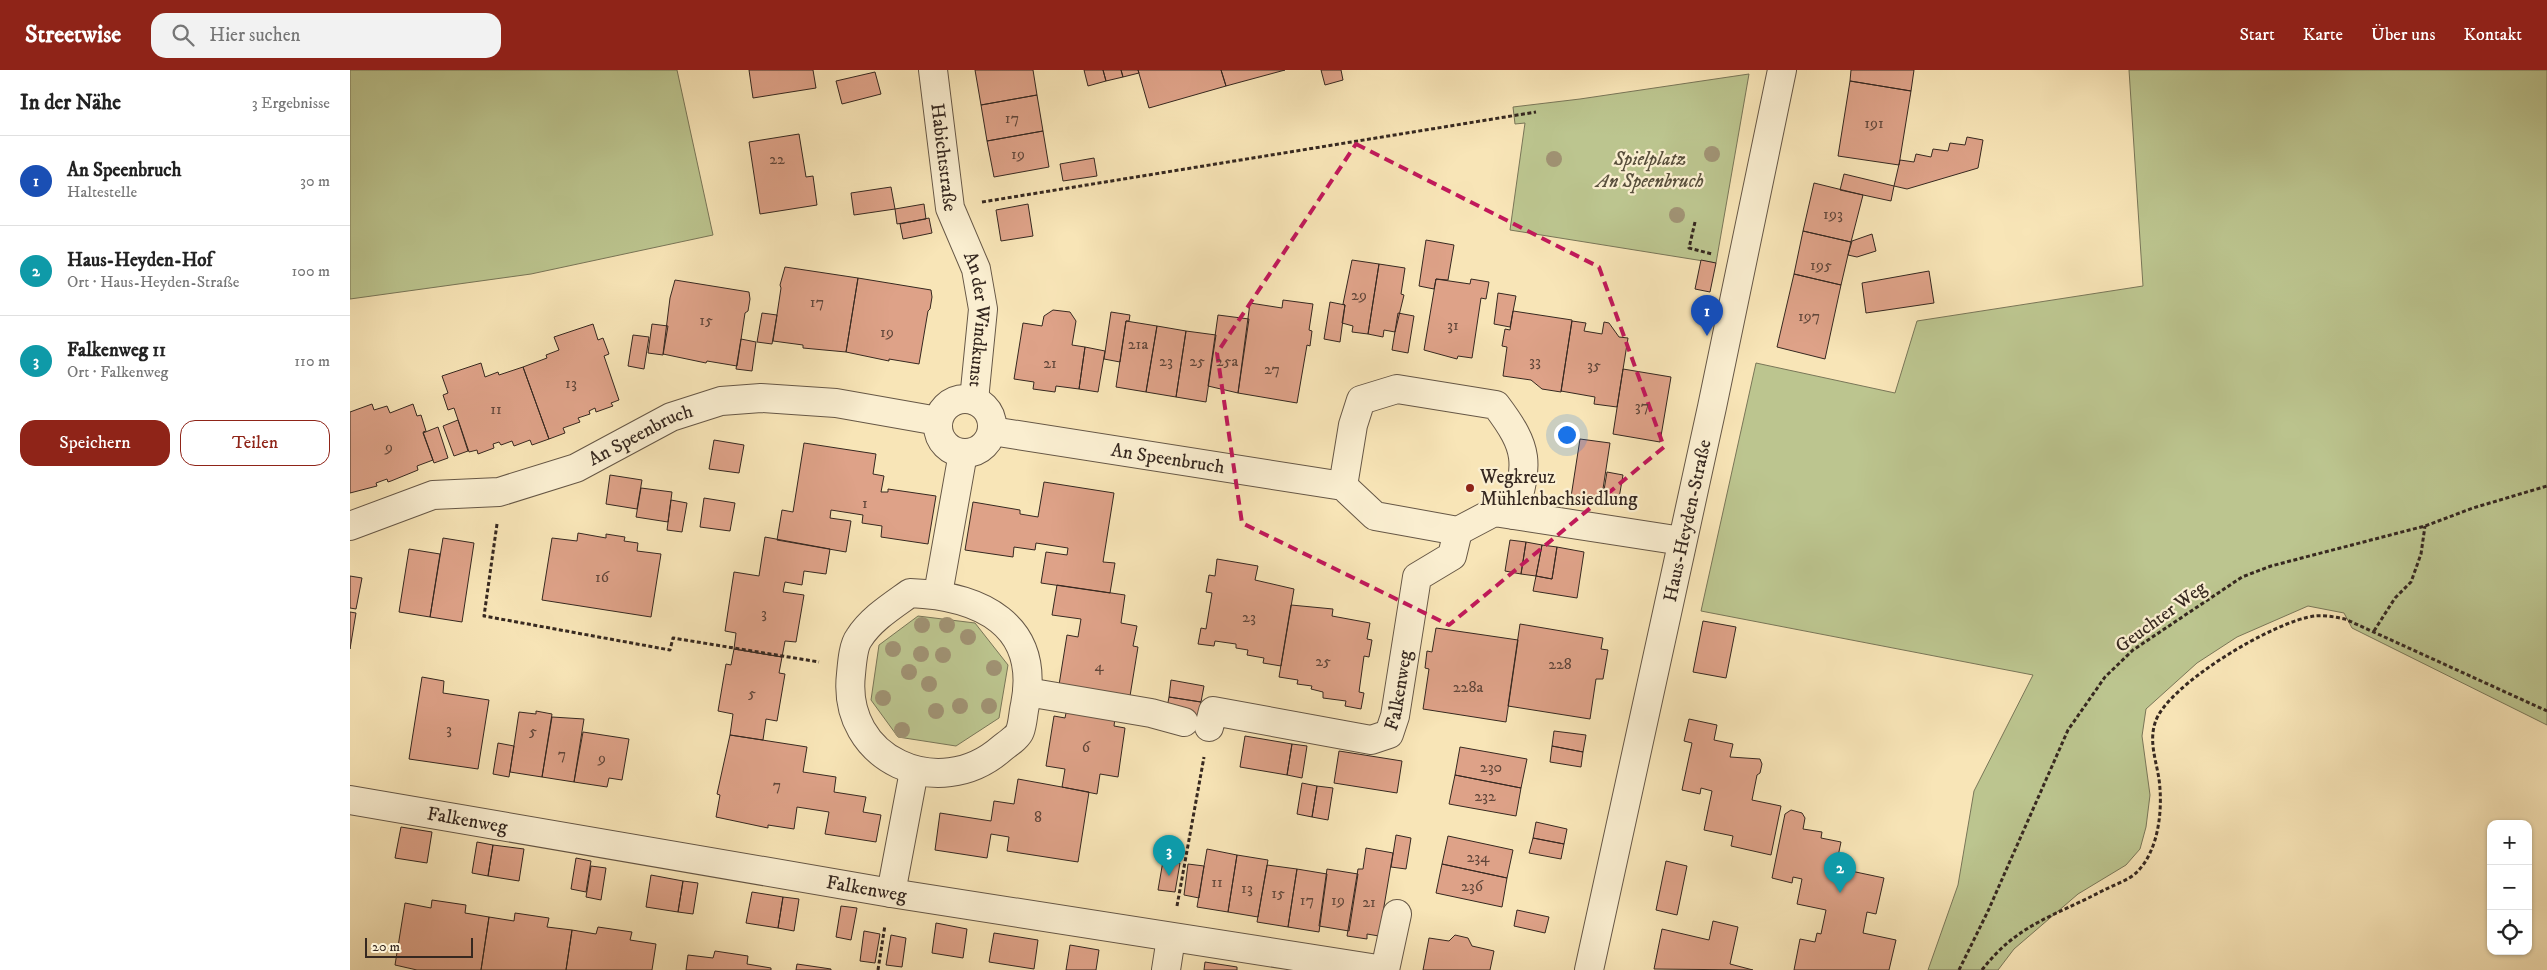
<!DOCTYPE html>
<html lang="de">
<head>
<meta charset="utf-8">
<style>
  body { margin:0; font-family:"IM FELL DW Pica",serif; background:#f2f2f2; color:#222 }
  .controls { position:absolute; right:15px; bottom:15px; display:grid; overflow:hidden; border-radius:10px; box-shadow:0 1px 4px #0004 }
  .controls button { width:45px; height:45px; display:grid; place-items:center; padding:0; border:0; border-bottom:1px solid #e0e0e0; background:#fff; color:#222; font:25px sans-serif }
  .scale { position:absolute; left:15px; bottom:12px; width:108px; box-sizing:border-box; padding-left:5px; border:2px solid #362820; border-top:0; font-size:14px; line-height:18px; white-space:nowrap; color:#362820; -webkit-text-stroke:4px #faeed0; paint-order:stroke }
  .you { position:absolute; left:1216px; top:364px; width:18px; height:18px; margin:-12px; border:4px solid #fff; border-radius:50%; background:#1a73e8; box-shadow:0 0 0 8px #1a73e833 }
  .badge { display:grid; place-items:center; width:32px; height:32px; border-radius:50%; background:#8f2418; color:#fff; font-size:16px; font-weight:700 }
  .pin { position:absolute; translate:-50% -41px; filter:drop-shadow(0 1px 2px #0008) }
  .pin::after { content:''; position:absolute; top:26px; width:18px; height:15px; background:inherit; clip-path:polygon(0 0,100% 0,50% 100%) }
  .list { margin:0; padding:0; list-style:none }
  h2 { display:flex; justify-content:space-between; align-items:center; height:65px; margin:0; padding:0 20px; font-size:21px }
  h2 small { font-size:16px; font-weight:400; color:#767676 }
  .list li { display:grid; grid-template-columns:32px 1fr auto; gap:15px; align-items:center; box-sizing:border-box; height:90px; padding:0 20px; border-top:1px solid #e0e0e0 }
  .list b { display:block; font-size:19px; white-space:nowrap }
  .list p { margin:0; font-size:16px; white-space:nowrap; color:#767676 }
  .list em { font-size:16px; font-style:normal; color:#767676 }
  .actions { display:flex; gap:10px; padding:15px 20px }
  .actions a { flex:1; padding:11px 0; border:1px solid #8f2418; border-radius:15px; text-align:center; font-size:18px; color:#8f2418 }
  .actions .main { background:#8f2418; color:#fff }
  .icon { flex:none; width:28px; height:28px; fill:none; stroke:currentColor; stroke-width:2; stroke-linecap:round; stroke-linejoin:round }
  .map { position:relative; flex:none; width:2197px; height:900px; overflow:hidden }
  header { display:flex; align-items:center; gap:30px; box-sizing:border-box; height:70px; padding:0 25px; background:#8f2418; color:#fff }
  header strong { font-size:24px }
  nav { display:flex; gap:28px; margin-inline-start:auto; font-size:18px }
  .search { width:350px; height:45px; background:#f2f2f2; display:flex; align-items:center; gap:12px; box-sizing:border-box; padding:0 18px; border-radius:15px; color:#767676; font-size:19px }
  main { display:flex }
  aside { flex:1; background:#fff }
  .map>svg:first-child { display:block }
  .green { fill:#bcc58f; stroke:#797658 }
  .building { fill:#dea288; stroke:#362820 }
  .lines { fill:none; stroke-linecap:round; stroke-linejoin:round }
  .minor-casing { stroke:#665746; stroke-width:30 }
  .path { stroke:#362820; stroke-width:3; stroke-dasharray:4 2.5; stroke-linecap:butt }
  .minor { stroke:#faeed0; stroke-width:28 }
  .tree { fill:#a09273 }
  .marked { fill:none; stroke:#c2185b; stroke-width:4; stroke-dasharray:10 6; stroke-linejoin:round }
  .poi-dot { fill:#8f2418; stroke:#faeed0; stroke-width:2 }
  .labels { text-anchor:middle; dominant-baseline:central; stroke-width:4.5; stroke-linejoin:round; paint-order:stroke }
  .number-label { font-size:16px; fill:#60463a }
  .street-label { font-size:19px; fill:#362820; stroke:#faeed0 }
  .park-label { font-size:19px; font-style:italic; fill:#584f3c; stroke:#faeed0 }
  .poi-label { font-size:19px; fill:#362820; stroke:#faeed0; text-anchor:start }
</style>
</head>
<body>
<header>
<strong>Streetwise</strong>
<div class="search"><svg class="icon" aria-label="search" viewBox="0 0 24 24"><circle cx="10" cy="10" r="6"/><path d="M15 15l6 6"/></svg>Hier suchen</div>
<nav><a>Start</a><a>Karte</a><a>Über uns</a><a>Kontakt</a></nav>
</header>
<main>
<aside>
<h2>In der Nähe<small>3 Ergebnisse</small></h2>
<ul class="list">
<li><span class="badge" style="background:#1a4fb4">1</span><div><b>An Speenbruch</b><p>Haltestelle</p></div><em>30 m</em></li>
<li><span class="badge" style="background:#0f9aa8">2</span><div><b>Haus-Heyden-Hof</b><p>Ort · Haus-Heyden-Straße</p></div><em>100 m</em></li>
<li><span class="badge" style="background:#0f9aa8">3</span><div><b>Falkenweg 11</b><p>Ort · Falkenweg</p></div><em>110 m</em></li>
</ul>
<div class="actions"><a class="main">Speichern</a><a>Teilen</a></div>
</aside>
<div class="map">
<svg width="2197" height="900" viewBox="0 0 2197 900">
  <rect width="100%" height="100%" fill="#f8e5b7"/>
  <filter id="stains"><feTurbulence type="fractalNoise" baseFrequency=".004" numOctaves="4"/><feColorMatrix values="0 0 0 0 .2 0 0 0 0 .09 0 0 0 0 .02 0 0 0 .5 -.17"/></filter>
  <radialGradient id="worn" r=".72"><stop offset=".6" stop-color="#630" stop-opacity="0"/><stop offset="1" stop-color="#630" stop-opacity=".3"/></radialGradient>
  <!-- green -->
  <path class="green" d="M0 0H327L363 165 181 204 0 229Z
    M1779 0H2197V655L2002 558 1994 543 1958 536 1887 567 1847 593 1796 639 1792 666 1800 725 1796 757 1790 779 1776 795 1728 824 1664 879 1648 900H1578L1608 815 1624 721 1683 605 1351 541 1406 293 1545 323 1567 251 1793 216Z
    M1399 4 1366 193 1160 160 1175 53 1165 54 1163 37 1230 29Z
    M568 546 625 553 658 595 649 648 606 676 548 667 521 630 529 575Z"/>
  <!-- building -->
  <path class="building" d="M399 0H463L466 18 403 28Z
    M625 0H683L687 25 631 35Z
    M734 0H753L756 11 738 16Z
    M753 0H771L773 7 756 11Z
    M771 0H788L789 3 773 7Z
    M788 0H871L876 16 799 38Z
    M871 0H935L876 16Z
    M971 0H991L993 10 975 15Z
    M1501 0H1564L1561 21 1500 11Z
    M525 2 531 24 492 34 486 11Z
    M1500 11 1561 21 1549 95 1488 86Z
    M687 25 693 61 637 71 631 35Z
    M693 61 699 97 644 107 637 71Z
    M449 64 456 107 463 106 467 135 410 144 399 72Z
    M1617 67 1633 70 1628 98 1557 119 1544 116 1550 90 1564 92 1566 84 1581 87 1583 79 1598 81 1600 73 1615 75Z
    M744 88 747 106 713 111 710 94Z
    M1494 104 1544 116 1541 131 1490 120Z
    M1464 113 1513 125 1501 172 1453 161Z
    M541 117 545 139 504 145 501 123Z
    M574 134 576 149 547 154 545 139Z
    M678 134 683 166 651 171 646 140Z
    M579 148 582 163 553 169 550 154Z
    M1453 161 1501 172 1491 215 1444 204Z
    M1522 164 1526 181 1507 187 1498 185 1502 171Z
    M1076 170 1104 175 1098 210 1086 209 1084 219 1069 216Z
    M1002 190 1029 194 1018 264 1002 262 1003 256 992 253 995 235 993 234Z
    M1351 190 1366 193 1360 222 1345 219Z
    M1029 194 1055 198 1051 224 1054 225 1045 262 1034 260 1033 267 1018 264Z
    M435 197 508 208 496 282 453 278V275L423 271 431 218 430 215Z
    M1579 201 1584 233 1516 243 1512 213Z
    M1444 204 1491 215 1475 289 1427 277Z
    M508 208 581 220 582 227 580 239 578 241 569 294 539 289V291L496 282Z
    M1086 209 1120 214 1121 209 1139 212 1136 229 1131 228 1122 288 1108 286 1107 289 1074 280Z
    M325 210 399 222 400 229 398 241 395 243 387 296 357 291 356 293 313 284 320 228Z
    M1148 223 1166 226 1160 257 1144 254Z
    M933 230 963 234 959 260 962 261 960 276 957 275 947 333 888 323 900 233 932 238Z
    M980 232 995 235 990 272 974 269Z
    M703 240 720 242 726 251 722 275 735 277 729 319 706 316 705 322 683 319 684 312 664 309 673 253 692 256 694 246Z
    M1163 241 1222 250 1211 322 1192 319 1181 310 1153 306 1157 277 1152 276 1155 259 1160 260Z
    M761 242 780 245 779 251H776L770 292 754 289Z
    M412 243 427 245 422 274 407 272Z
    M1048 243 1064 246 1058 283 1042 280Z
    M868 245 899 249 888 323 858 316Z
    M776 251 807 256 796 322 766 317Z
    M1222 251 1236 253 1234 261 1252 264 1254 252 1259 253 1269 267 1278 268 1267 337 1244 334 1245 327 1211 321Z
    M243 254 248 270 253 268 259 284 254 286 269 330 261 333 263 336 246 342 245 338 239 341 240 344 228 348 230 352 213 358 215 363 199 369 173 297 197 288 196 285 209 280 204 267Z
    M302 254 318 256 313 285 298 283Z
    M807 256 836 261 826 327 796 322Z
    M836 261 866 265 856 332 826 327Z
    M283 265 299 267 294 299 278 296Z
    M391 269 406 272 402 301 386 299Z
    M735 277 755 281 748 322 729 319Z
    M131 293 135 307 148 302 149 305 173 297 199 369 182 375 180 370 164 376 162 371 151 375 149 372 143 374 144 378 128 384 127 380 119 382 104 338 98 340 93 325 98 323 92 306Z
    M1273 299 1321 307 1310 372 1263 364Z
    M22 334 24 340 37 336 40 343 63 334 67 346 71 345 76 361 73 362 83 390 67 396 68 400 41 411 38 412 37 409 26 413 27 416 0 423V342Z
    M108 350 118 381 104 386 93 356Z
    M88 357 98 388 84 393 73 363Z
    M1230 369 1260 373 1251 432 1221 427Z
    M364 370 394 375 389 403 359 399Z
    M454 373 526 384 523 404 534 406 531 422H538V419L586 426 578 474 531 467 532 456 512 453 513 445 481 440 480 448 501 451 496 482 427 470 432 440 443 442Z
    M1257 402 1273 405 1268 434 1252 432Z
    M260 405 292 410 287 439 256 434Z
    M694 412 764 423 753 492 765 493 760 523 691 513 696 482 717 485 718 478 686 473 685 480 664 477 663 487 615 480 623 432 670 440V444L688 447Z
    M291 418 322 422 318 452 286 447Z
    M354 428 385 433 380 461 350 457Z
    M321 430 337 433 332 462 317 460Z
    M228 463 256 468V464L275 467 274 471 288 473 287 481 311 484 301 547 192 530 202 468 227 471Z
    M415 467 480 479 476 504 454 501 452 515 435 512 433 522 454 525 446 572 435 571 432 587 384 579 386 563 375 561 384 502 409 506Z
    M93 468 124 473 112 552 80 547Z
    M1160 470 1176 472 1171 504 1155 501Z
    M1176 472 1192 475 1186 506 1171 504Z
    M1192 475 1207 477 1202 509 1186 506Z
    M1207 477 1234 482 1227 528 1183 521 1186 506 1202 509Z
    M59 479 90 484 80 547 49 542Z
    M867 489 908 496 905 510 944 519 931 596 913 593 914 588 897 585 898 580 886 578V574L865 571 864 576 848 574 851 558 856 559 862 523 856 522 859 505 865 506Z
    M0 506 12 508 6 539 0 538Z
    M707 515 775 525 771 553 787 556 783 576 788 577 780 626 709 615 717 565 728 567 731 549 702 545Z
    M941 535 983 539 982 546 1020 553 1017 569 1022 570 1019 587 1014 586 1009 622 1014 623 1011 639 995 636 996 631 973 628V622L961 619 962 616 947 614 948 610 929 607Z
    M0 542 6 543 0 579Z
    M1353 551 1386 557 1376 608 1343 602Z
    M1170 554 1253 568 1251 579 1258 580 1253 609H1246L1240 649 1158 636Z
    M1086 558 1168 570 1156 652 1073 639 1079 599 1075 598 1077 581 1082 582Z
    M384 579 432 587 429 603 435 604 427 651 416 649 413 670 380 665 383 644 368 641 376 594 381 595Z
    M72 607 94 611 93 623 139 630 128 699 59 689Z
    M821 610 854 616 851 632 819 627Z
    M819 627 851 632 848 649 816 643Z
    M718 633 766 640 764 656 775 658 768 707 750 704 747 724 712 717 715 699 696 696 704 646 715 648Z
    M186 641 202 644 192 707 160 702 169 642 186 644Z
    M202 647 234 649 224 712 192 707Z
    M1339 649 1367 655 1364 670 1383 674 1380 687 1410 689 1412 694 1410 703 1407 705 1402 730 1431 736 1421 785 1381 776 1383 766 1354 760 1362 721 1351 718 1350 724 1332 720 1342 673 1334 671Z
    M1204 661 1236 665 1233 682 1202 676Z
    M233 662 279 669 272 710 259 708 257 717 224 712Z
    M380 665 457 677 453 702 486 707 484 722 516 727 513 742 531 745 526 772 475 764 479 742 447 737 444 759 418 755V758L366 747 370 725 367 724Z
    M895 666 942 674 937 705 890 697Z
    M148 673 164 676 159 707 143 704Z
    M942 674 957 676 952 708 937 705Z
    M1202 676 1233 682 1231 697 1200 692Z
    M1110 677 1177 689 1171 718 1105 705Z
    M989 681 1052 691 1047 723 984 713Z
    M1105 705 1171 718 1166 746 1099 734Z
    M668 709 739 722 728 792 657 781 659 767 641 764 637 788 585 780 590 743 641 751 644 731 664 734Z
    M952 713 967 716 962 747 947 744Z
    M967 716 983 718 978 750 962 747Z
    M1441 740 1452 743 1455 748 1453 759 1472 762 1471 768 1491 772 1487 791 1502 795 1501 801 1534 808 1526 844 1517 842 1513 863 1546 870 1539 900H1444L1450 869 1465 872 1467 863 1471 864 1476 840 1447 834 1452 809 1443 807 1442 813 1422 808 1435 744Z
    M1186 752 1217 759 1214 774 1183 768Z
    M51 757 82 762 77 793 45 788Z
    M1046 765 1061 768 1056 799 1041 797Z
    M1098 766 1163 780 1157 808 1092 794Z
    M1183 768 1214 774 1211 789 1179 783Z
    M127 772 143 775 138 806 122 803Z
    M143 775 174 779 169 811 138 806Z
    M1016 778 1043 783 1029 866 1017 864V869L997 866 1008 799H1013Z
    M857 779 887 785 878 842 847 837Z
    M887 785 918 790 908 847 878 842Z
    M226 788 241 791 236 822 221 819Z
    M813 791 830 793 825 822 808 820Z
    M1316 791 1337 796 1327 845 1306 840Z
    M838 794 854 796 849 828 834 825Z
    M1092 794 1157 808 1152 837 1086 823Z
    M917 795 947 799 938 857 907 852Z
    M241 796 256 798 251 830 236 827Z
    M947 799 977 804 969 862 938 857Z
    M977 799 1008 804 999 861 969 856Z
    M301 805 333 811 328 842 296 837Z
    M333 811 348 813 343 844 328 842Z
    M402 822 433 827 428 858 396 853Z
    M433 827 449 829 444 861 428 858Z
    M82 830 116 835 115 843 139 847 131 900H67L45 895 55 833 81 838Z
    M491 836 507 838 501 870 486 867Z
    M1167 840 1199 847 1195 863 1164 856Z
    M165 843 199 848 197 857 222 860 216 900H131L139 847 164 851Z
    M1363 851 1388 857 1380 894 1403 900 1304 899 1312 859 1359 870Z
    M586 853 617 859 613 888 582 883Z
    M248 857 282 862 280 870 306 874 302 900H216L222 860 246 864Z
    M514 861 530 864 525 893 510 891Z
    M644 863 688 870 684 899 639 892Z
    M541 865 556 868 552 897 536 895Z
    M1105 865 1118 868 1122 876 1144 881 1140 900H1073L1079 868 1099 871Z
    M720 875 749 880 746 900H716Z
    M365 881 398 886 397 894 421 898V900H336L338 885 363 888Z
    M855 892 887 897V900H854Z
    M447 894 481 899V900H446Z"/>
  <g class="lines">
    <defs>
      <g id="minor">
        <path id="s1" d="M583 0 600 138 626 199 633 239 624 330"/>
        <circle cx="615" cy="356" r="27"/>
        <path id="s2" d="M642 361 993 416 1025 446 1108 461 1144 442 1332 471"/>
        <path d="M993 416 1003 355 1011 330 1047 319 1146 335C1180 380 1178 392 1164 445"/>
        <path id="s3" d="M0 456 83 425 149 422 226 398 321 347 371 331 411 328 486 333 588 351"/>
        <path d="M560 523C630 526 691 554 675 635 673 643 673 653 670 661 668 667 657 674 651 679 589 733 491 690 501 604 502 594 503 576 509 568 521 549 542 536 560 523Z"/>
        <path d="M588 524 613 383"/>
        <path d="M677 622 801 643 834 652"/>
        <path id="s4" d="M859 657 863 641 1021 670 1039 664 1045 646 1067 507 1102 486 1108 461"/>
        <path id="s5" d="M0 730 541 823 1034 900"/>
        <path d="M541 823 564 701"/>
        <path d="M816 900 821 868"/>
        <path d="M1035 900 1047 844"/>
        <path id="s6" d="M1239 900 1362 337 1432 0"/>
      </g>
    </defs>
    <!-- minor casing -->
    <use href="#minor" class="minor-casing"/>
    <!-- path -->
    <path class="path" d="M632 132 1186 42
      M1345 152 1339 178 1362 184
      M147 454 134 546 320 580 323 568 469 592
      M2024 561 2045 528 2061 512 2071 484 2075 456
      M827 836 854 687
      M528 900 535 855
      M1609 900 1638 841 1718 660 1755 607 1783 580 1892 507 1921 496 2075 456 2123 438 2197 416
      M1632 900C1667 854 1705 846 1754 820 1764 815 1779 810 1787 802 1809 780 1813 739 1809 709 1806 690 1799 672 1805 653 1816 615 1926 550 1965 546 1975 545 1985 547 1995 549L2197 641"/>
    <!-- minor -->
    <use href="#minor" class="minor"/>
  </g>
  <!-- trees -->
  <g class="tree">
    <circle cx="1362" cy="84" r="8"/>
    <circle cx="1204" cy="89" r="8"/>
    <circle cx="1327" cy="145" r="8"/>
    <circle cx="572" cy="555" r="8"/>
    <circle cx="597" cy="555" r="8"/>
    <circle cx="618" cy="567" r="8"/>
    <circle cx="543" cy="579" r="8"/>
    <circle cx="571" cy="584" r="8"/>
    <circle cx="593" cy="585" r="8"/>
    <circle cx="644" cy="598" r="8"/>
    <circle cx="559" cy="602" r="8"/>
    <circle cx="579" cy="614" r="8"/>
    <circle cx="533" cy="628" r="8"/>
    <circle cx="610" cy="636" r="8"/>
    <circle cx="639" cy="636" r="8"/>
    <circle cx="586" cy="641" r="8"/>
    <circle cx="552" cy="660" r="8"/>
  </g>
  <!-- marked area -->
  <path class="marked" d="M1006 74 1249 197 1314 377 1099 555 892 453 867 283Z"/>
  <!-- markers -->
  <circle class="poi-dot" cx="1120" cy="418" r="5"/>
  <g class="labels">
    <!-- number labels -->
    <g class="number-label">
      <text x="662" y="48">17</text>
      <text x="1524" y="53">191</text>
      <text x="668" y="84">19</text>
      <text x="427" y="89">22</text>
      <text x="1483" y="144">193</text>
      <text x="1471" y="195">195</text>
      <text x="1009" y="225">29</text>
      <text x="467" y="232">17</text>
      <text x="1459" y="246">197</text>
      <text x="356" y="250">15</text>
      <text x="1103" y="255">31</text>
      <text x="537" y="262">19</text>
      <text x="788" y="274">21a</text>
      <text x="816" y="291">23</text>
      <text x="847" y="291">25</text>
      <text x="877" y="291">25a</text>
      <text x="1185" y="291">33</text>
      <text x="700" y="293">21</text>
      <text x="1244" y="295">35</text>
      <text x="922" y="299">27</text>
      <text x="221" y="313">13</text>
      <text x="1292" y="336">37</text>
      <text x="146" y="339">11</text>
      <text x="39" y="377">9</text>
      <text x="515" y="433">1</text>
      <text x="252" y="507">16</text>
      <text x="414" y="543">3</text>
      <text x="899" y="547">23</text>
      <text x="973" y="591">25</text>
      <text x="1210" y="594">228</text>
      <text x="749" y="596">4</text>
      <text x="1118" y="617">228a</text>
      <text x="402" y="623">5</text>
      <text x="99" y="659">3</text>
      <text x="183" y="661">5</text>
      <text x="736" y="677">6</text>
      <text x="212" y="684">7</text>
      <text x="252" y="688">9</text>
      <text x="1141" y="697">230</text>
      <text x="427" y="715">7</text>
      <text x="1135" y="726">232</text>
      <text x="688" y="747">8</text>
      <text x="1128" y="787">234</text>
      <text x="867" y="812">11</text>
      <text x="1122" y="816">236</text>
      <text x="897" y="818">13</text>
      <text x="928" y="823">15</text>
      <text x="957" y="830">17</text>
      <text x="988" y="830">19</text>
      <text x="1019" y="832">21</text>
    </g>
    <!-- street labels -->
    <g class="street-label">
      <text stroke="none"><textPath href="#s1" startOffset="88">Habichtstraße</textPath></text>
      <text stroke="none"><textPath href="#s1" startOffset="256">An der Windkunst</textPath></text>
      <text stroke="none"><textPath href="#s3" startOffset="308">An Speenbruch</textPath></text>
      <text stroke="none"><textPath href="#s2" startOffset="178">An Speenbruch</textPath></text>
      <text stroke="none"><textPath href="#s6" startOffset="460">Haus-Heyden-Straße</textPath></text>
      <text transform="translate(1811 547) rotate(-36)">Geuchter Weg</text>
      <text stroke="none"><textPath href="#s4" startOffset="241">Falkenweg</textPath></text>
      <text stroke="none"><textPath href="#s5" startOffset="119">Falkenweg</textPath></text>
      <text stroke="none"><textPath href="#s5" startOffset="524">Falkenweg</textPath></text>
    </g>
    <!-- park labels -->
    <g class="park-label">
      <text x="1300" y="89">Spielplatz<tspan x="1300" dy="22">An Speenbruch</tspan></text>
    </g>
    <!-- poi labels -->
    <g class="poi-label">
      <text x="1130" y="407">Wegkreuz<tspan x="1130" dy="22">Mühlenbachsiedlung</tspan></text>
    </g>
  </g>
  <rect width="100%" height="100%" filter="url(#stains)"/>
  <rect width="100%" height="100%" fill="url(#worn)"/>
</svg>
<div class="controls">
<button>+</button>
<button>−</button>
<button><svg class="icon" aria-label="locate" viewBox="0 0 24 24"><circle cx="12" cy="12" r="6"/><path d="M12 2v4M12 18v4M2 12h4M18 12h4"/></svg></button>
</div>
<div class="scale">20 m</div>
<div class="you"></div>
<div class="pin badge" style="left:1357px;top:266px;background:#1a4fb4">1</div>
<div class="pin badge" style="left:1490px;top:823px;background:#0f9aa8">2</div>
<div class="pin badge" style="left:819px;top:806px;background:#0f9aa8">3</div>
</div>
</main>
</body>
</html>
